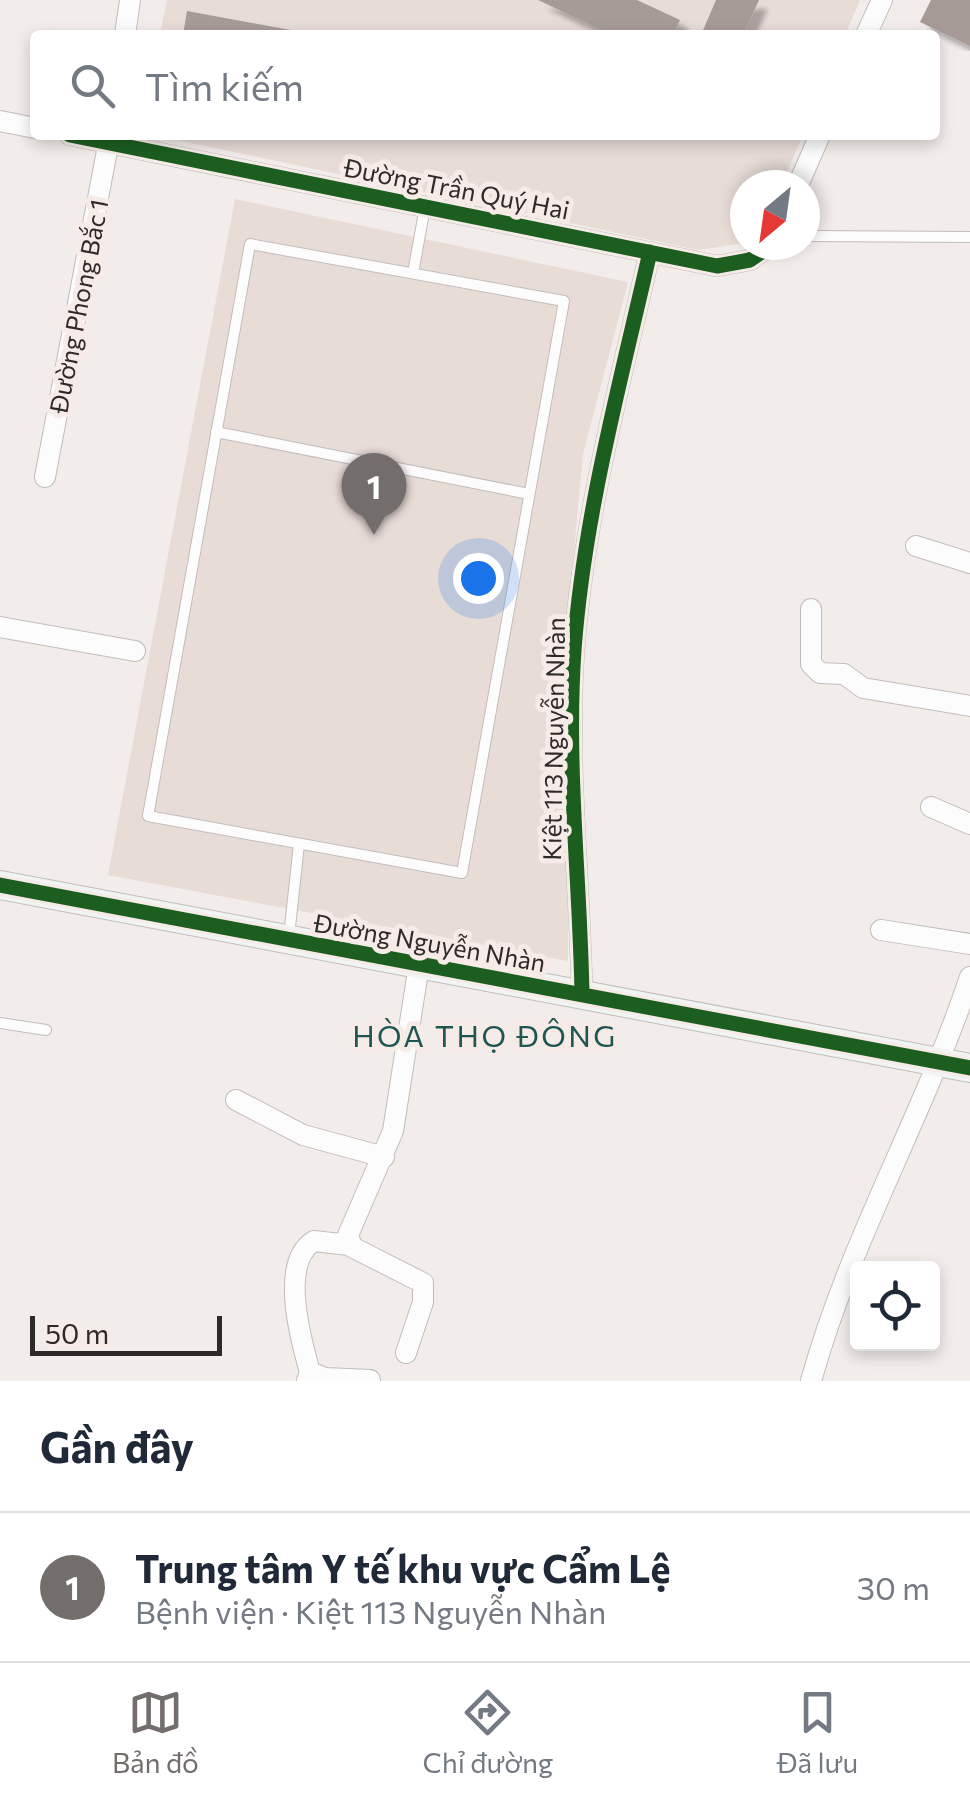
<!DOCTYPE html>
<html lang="vi">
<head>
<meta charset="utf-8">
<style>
  body { margin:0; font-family:Commissioner,sans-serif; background:#f6f6f7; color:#1f2937 }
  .controls { position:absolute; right:30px; bottom:30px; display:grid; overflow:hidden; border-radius:10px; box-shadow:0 5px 15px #0003 }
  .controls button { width:90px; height:90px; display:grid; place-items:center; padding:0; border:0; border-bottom:2px solid #e0e1e3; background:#fff; color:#1f2937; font:50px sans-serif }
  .compass { position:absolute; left:730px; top:170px; width:90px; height:90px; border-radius:50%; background:#fff; box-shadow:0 5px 15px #0003; rotate:209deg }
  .scale { position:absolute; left:30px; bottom:25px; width:192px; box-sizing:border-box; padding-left:10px; border:5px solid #2e2a28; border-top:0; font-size:28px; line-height:35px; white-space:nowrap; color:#2e2a28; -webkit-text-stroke:8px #f6ebe7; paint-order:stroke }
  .you { position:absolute; left:478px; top:578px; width:35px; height:35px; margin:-25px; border:8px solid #fff; border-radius:50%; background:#1a73e8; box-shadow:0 0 0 15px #1a73e833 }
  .badge { display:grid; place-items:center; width:65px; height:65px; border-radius:50%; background:#736e6c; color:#fff; font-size:32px; font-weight:700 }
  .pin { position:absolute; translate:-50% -82px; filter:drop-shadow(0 2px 5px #0008) }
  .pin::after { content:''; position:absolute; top:52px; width:35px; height:30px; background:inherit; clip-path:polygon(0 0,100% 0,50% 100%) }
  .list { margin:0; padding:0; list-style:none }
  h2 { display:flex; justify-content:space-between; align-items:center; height:130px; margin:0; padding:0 40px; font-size:42px }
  h2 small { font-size:32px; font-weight:400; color:#747a83 }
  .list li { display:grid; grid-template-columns:65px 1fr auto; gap:30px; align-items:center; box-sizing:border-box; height:150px; padding:0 40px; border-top:2px solid #e0e1e3 }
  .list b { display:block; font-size:38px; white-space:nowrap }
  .list p { margin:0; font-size:32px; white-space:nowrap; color:#747a83 }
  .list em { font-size:32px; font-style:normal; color:#747a83 }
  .icon { flex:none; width:55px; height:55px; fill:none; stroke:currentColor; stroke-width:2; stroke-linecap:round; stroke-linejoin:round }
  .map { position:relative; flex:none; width:970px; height:1381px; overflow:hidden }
  .search { position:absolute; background:#fff; box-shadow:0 5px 15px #0003; left:30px; right:30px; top:30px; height:110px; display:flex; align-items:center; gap:25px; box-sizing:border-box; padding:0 35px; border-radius:10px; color:#747a83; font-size:38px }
  .sheet { height:280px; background:#fff }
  nav { display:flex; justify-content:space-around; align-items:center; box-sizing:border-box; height:140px; border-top:2px solid #e0e1e3; background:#fff; font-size:28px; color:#747a83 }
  nav a { display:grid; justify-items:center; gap:5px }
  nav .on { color:#736e6c }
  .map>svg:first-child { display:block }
  .built { fill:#e8dcd7 }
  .building { fill:#a69b96; filter:url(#shadow) }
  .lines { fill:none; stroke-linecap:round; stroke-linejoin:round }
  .lane-casing { stroke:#c2bdbc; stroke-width:12 }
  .street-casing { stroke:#c2bdbc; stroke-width:22 }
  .secondary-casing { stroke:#c2bdbc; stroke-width:30 }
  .lane { stroke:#fdfcfc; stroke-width:10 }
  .street { stroke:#fdfcfc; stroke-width:20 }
  .secondary { stroke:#f0f4f2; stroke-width:28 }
  .cycleway-casing { stroke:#f6ebe7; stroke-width:21 }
  .cycleway { stroke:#1b5e20; stroke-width:15 }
  .labels { text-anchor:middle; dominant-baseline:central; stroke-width:10; stroke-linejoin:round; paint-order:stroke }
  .street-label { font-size:25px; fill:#2e2a28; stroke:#f6ebe7 }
  .quarter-label { font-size:30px; letter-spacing:2.5px; fill:#1e5752; stroke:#f6ebe7 }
</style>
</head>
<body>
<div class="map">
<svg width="970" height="1381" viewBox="0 0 970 1381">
  <defs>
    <filter id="shadow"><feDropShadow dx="9" dy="9" stdDeviation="2.5" flood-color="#0004"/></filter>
  </defs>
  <rect width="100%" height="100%" fill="#f2ecea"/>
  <!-- built -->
  <path class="built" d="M167 0H860L845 35H160Z
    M153 135H803L781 185H745V243L698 250Z
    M235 199 628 282 583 454 568 616V961L108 875Z"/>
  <!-- building -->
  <path class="building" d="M538 0H637L680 20 673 35H612Z
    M716 0H759L743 35H701Z
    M931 0H970V46L920 22Z
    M187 11 307 33V35H183Z"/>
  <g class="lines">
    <defs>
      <path id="lane" d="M805 236 970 237
        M250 244 564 301 462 873 148 816Z
        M413 273 425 207
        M216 432 529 494
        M289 936 299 844
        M0 1023 46 1030"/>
      <path id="street" d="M125 35 130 0
        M866 35 882 0
        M0 121 35 128
        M70 135 717 266 750 260 771 245
        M798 185 820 135
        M45 477 110 135
        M916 546 970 563
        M811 609V664L820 673 844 674 863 688 970 706
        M0 627 135 651
        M931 807 970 824
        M881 930 970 944
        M582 994C580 879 566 765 574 650 584 515 620 384 650 252
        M236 1100 303 1135 384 1157
        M406 1353 423 1302V1283L352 1247 348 1235 393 1131 419 965
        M310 1372 325 1378 370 1380
        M307 1381 310 1372C301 1341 279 1262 314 1241L349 1245
        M811 1381C850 1240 924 1115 970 977"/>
      <path id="secondary" d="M0 885 970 1068"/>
    </defs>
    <!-- lane casing -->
    <use href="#lane" class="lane-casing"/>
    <!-- street casing -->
    <use href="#street" class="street-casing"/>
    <!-- secondary casing -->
    <use href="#secondary" class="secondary-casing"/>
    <!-- lane -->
    <use href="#lane" class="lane"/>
    <!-- street -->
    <use href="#street" class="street"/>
    <!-- secondary -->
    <use href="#secondary" class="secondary"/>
    <defs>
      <path id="cycleway" d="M70 135 717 266 750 260 771 245
        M0 885 970 1068
        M582 994C580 879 566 765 574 650 584 515 620 384 650 252"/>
    </defs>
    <!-- cycleway casing -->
    <use href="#cycleway" class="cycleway-casing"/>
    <!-- cycleway -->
    <use href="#cycleway" class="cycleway"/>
  </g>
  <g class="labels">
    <!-- street labels -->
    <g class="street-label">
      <text transform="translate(457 188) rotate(11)">Đường Trần Quý Hai</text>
      <text transform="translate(78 306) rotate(-79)">Đường Phong Bắc 1</text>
      <text transform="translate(553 739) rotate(-89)">Kiệt 113 Nguyễn Nhàn</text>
      <text transform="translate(430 942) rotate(10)">Đường Nguyễn Nhàn</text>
    </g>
    <!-- quarter labels -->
    <g class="quarter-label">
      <text x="485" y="1034">HÒA THỌ ĐÔNG</text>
    </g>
  </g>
</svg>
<div class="controls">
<button><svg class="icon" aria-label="locate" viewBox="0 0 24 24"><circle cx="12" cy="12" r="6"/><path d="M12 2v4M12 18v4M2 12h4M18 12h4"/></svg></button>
</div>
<svg class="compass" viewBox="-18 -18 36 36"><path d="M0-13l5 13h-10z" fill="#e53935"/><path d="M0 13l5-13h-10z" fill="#747a83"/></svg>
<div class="scale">50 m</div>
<div class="you"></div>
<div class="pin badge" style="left:374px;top:535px">1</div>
<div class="search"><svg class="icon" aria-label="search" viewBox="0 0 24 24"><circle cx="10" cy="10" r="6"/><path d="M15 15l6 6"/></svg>Tìm kiếm</div>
</div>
<section class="sheet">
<h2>Gần đây<small></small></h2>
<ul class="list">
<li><span class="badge">1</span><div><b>Trung tâm Y tế khu vực Cẩm Lệ</b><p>Bệnh viện · Kiệt 113 Nguyễn Nhàn</p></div><em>30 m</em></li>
</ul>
</section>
<nav>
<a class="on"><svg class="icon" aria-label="map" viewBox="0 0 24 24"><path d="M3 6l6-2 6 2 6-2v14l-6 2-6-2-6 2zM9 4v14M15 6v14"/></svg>Bản đồ</a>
<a><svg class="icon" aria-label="directions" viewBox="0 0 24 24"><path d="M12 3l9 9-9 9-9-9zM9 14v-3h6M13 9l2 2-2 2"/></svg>Chỉ đường</a>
<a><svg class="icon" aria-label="saved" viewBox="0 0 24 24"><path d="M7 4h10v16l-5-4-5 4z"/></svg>Đã lưu</a>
</nav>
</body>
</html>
